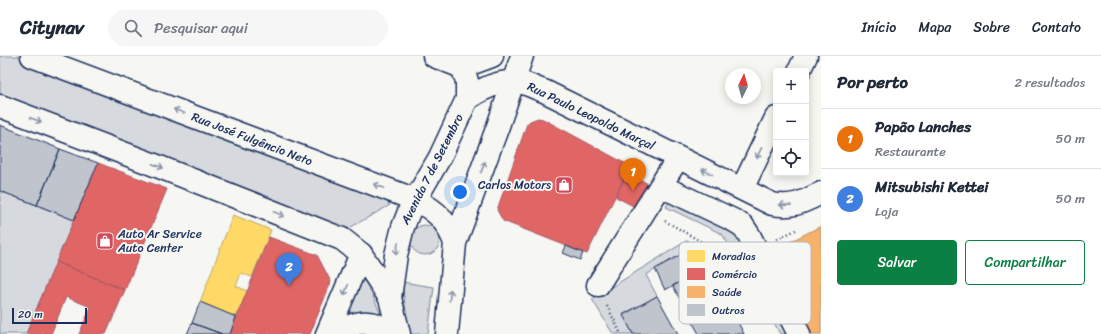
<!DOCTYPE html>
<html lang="pt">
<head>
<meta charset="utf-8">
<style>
  body { margin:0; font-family:Sriracha,sans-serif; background:#f6f6f7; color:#1f2937 }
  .controls { position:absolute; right:12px; top:12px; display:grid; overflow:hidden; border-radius:4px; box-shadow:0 2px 10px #0003 }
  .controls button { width:36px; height:36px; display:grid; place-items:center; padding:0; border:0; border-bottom:1px solid #e0e1e3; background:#fff; color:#1f2937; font:20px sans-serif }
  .compass { position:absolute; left:725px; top:12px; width:36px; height:36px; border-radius:50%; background:#fff; box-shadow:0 2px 10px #0003; rotate:5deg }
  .scale { position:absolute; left:12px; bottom:10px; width:75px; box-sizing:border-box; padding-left:4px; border:2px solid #1b2f5e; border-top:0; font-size:11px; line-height:14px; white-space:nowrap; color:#1b2f5e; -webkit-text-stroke:3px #f6f6f2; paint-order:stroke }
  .you { position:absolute; left:460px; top:136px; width:14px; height:14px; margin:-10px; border:3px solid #fff; border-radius:50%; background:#1a73e8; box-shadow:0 0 0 6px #1a73e833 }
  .badge { display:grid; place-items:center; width:26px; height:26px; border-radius:50%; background:#0b8043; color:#fff; font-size:13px; font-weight:700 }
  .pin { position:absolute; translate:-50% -33px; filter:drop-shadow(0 1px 2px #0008) }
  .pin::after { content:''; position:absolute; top:21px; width:14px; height:12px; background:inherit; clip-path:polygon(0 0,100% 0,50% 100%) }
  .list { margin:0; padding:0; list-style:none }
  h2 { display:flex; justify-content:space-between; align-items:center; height:52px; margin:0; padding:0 16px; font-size:17px }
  h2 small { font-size:13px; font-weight:400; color:#747a83 }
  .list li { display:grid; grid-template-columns:26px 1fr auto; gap:12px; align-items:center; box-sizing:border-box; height:60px; padding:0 16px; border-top:1px solid #e0e1e3 }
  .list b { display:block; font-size:15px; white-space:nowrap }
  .list p { margin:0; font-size:13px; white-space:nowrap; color:#747a83 }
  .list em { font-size:13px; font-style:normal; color:#747a83 }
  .actions { display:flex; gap:8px; padding:12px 16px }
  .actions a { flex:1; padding:9px 0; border:1px solid #0b8043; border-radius:4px; text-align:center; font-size:14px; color:#0b8043 }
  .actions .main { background:#0b8043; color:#fff }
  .icon { flex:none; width:22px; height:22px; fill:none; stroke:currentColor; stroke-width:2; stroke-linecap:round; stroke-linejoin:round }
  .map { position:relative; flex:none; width:821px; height:278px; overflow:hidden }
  header { display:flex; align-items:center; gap:24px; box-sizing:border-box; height:56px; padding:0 20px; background:#fff; border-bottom:1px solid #e0e1e3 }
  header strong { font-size:19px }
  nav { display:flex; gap:22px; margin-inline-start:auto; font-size:14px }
  .search { width:280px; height:36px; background:#f6f6f7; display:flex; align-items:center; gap:10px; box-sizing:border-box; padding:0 14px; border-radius:22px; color:#747a83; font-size:15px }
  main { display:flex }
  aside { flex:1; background:#fff }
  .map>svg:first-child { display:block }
  .green { fill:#d6d9dd; stroke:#78849e }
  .homes { fill:#ffd966; stroke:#bba664 }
  .shops { fill:#e06666; stroke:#a55664 }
  .health { fill:#f6b26b; stroke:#b48b67 }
  .building { fill:#c0c4cd; stroke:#1b2f5e }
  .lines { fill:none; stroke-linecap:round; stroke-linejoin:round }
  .minor-casing { stroke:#1b2f5e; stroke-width:25 }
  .major-casing { stroke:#1b2f5e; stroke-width:25 }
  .path { stroke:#1b2f5e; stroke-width:2.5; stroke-dasharray:1 3; stroke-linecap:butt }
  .minor { stroke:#f6f6f2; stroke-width:22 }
  .major { stroke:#f6f6f2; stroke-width:22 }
  .oneway { stroke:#8892a8 }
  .labels { text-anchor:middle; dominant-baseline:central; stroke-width:4; stroke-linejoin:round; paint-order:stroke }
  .street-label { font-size:12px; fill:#1b2f5e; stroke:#f6f6f2 }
  .poi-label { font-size:12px; fill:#1b2f5e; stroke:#f6f6f2; text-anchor:end }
  .key { fill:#f6f6f2; stroke:#b4bac6; stroke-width:1 }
  .key-label { font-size:11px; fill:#1b2f5e }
</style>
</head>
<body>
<header>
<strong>Citynav</strong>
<div class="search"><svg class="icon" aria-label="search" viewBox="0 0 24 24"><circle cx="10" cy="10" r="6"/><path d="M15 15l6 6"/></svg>Pesquisar aqui</div>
<nav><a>Início</a><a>Mapa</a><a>Sobre</a><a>Contato</a></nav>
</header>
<main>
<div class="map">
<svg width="821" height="278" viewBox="0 0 821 278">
  <rect width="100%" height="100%" fill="#f6f6f2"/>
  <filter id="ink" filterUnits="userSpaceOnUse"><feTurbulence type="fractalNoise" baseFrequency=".025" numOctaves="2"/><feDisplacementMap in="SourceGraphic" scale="8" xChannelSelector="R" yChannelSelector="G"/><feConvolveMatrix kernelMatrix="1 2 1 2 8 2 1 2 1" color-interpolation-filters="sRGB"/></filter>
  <g filter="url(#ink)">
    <!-- green -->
    <path class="green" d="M0 0H24L375 136 390 149 344 175 167 103 0 38Z
      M0 135 74 164 26 278H0Z
      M670 143 736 176 794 278H780L753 227 722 178 666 151Z
      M410 184a15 15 0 1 1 30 0a15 15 0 1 1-30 0Z
      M688 184 692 192 646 219 657 240 623 258 633 278H613L592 243Z
      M361 214 384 265 344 267Z
      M402 226 434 231 428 278H409Z"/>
    <!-- homes -->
    <path class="homes" d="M233 159 271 174 252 221 241 217 236 230 247 235 236 261 200 246Z"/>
    <!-- shops -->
    <path class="shops" d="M538 62 543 63 630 110 587 198 503 165 497 154 527 68 530 65Z
      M98 107 167 133 125 234 56 206Z
      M627 116 650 129 639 153 616 141Z
      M269 181 317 199 331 226 310 278H230Z
      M56 206 125 234 106 278H79L91 251 66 241 51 278H26Z"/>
    <!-- health -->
    <path class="health" d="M821 170V278H812L770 196Z"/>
    <!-- building -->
    <path class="building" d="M0 69 60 93 37 149 0 135Z
      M60 93 98 107 74 164 37 149Z
      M698 189 709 210 665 234 655 213Z
      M566 190 583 197 580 204 563 197Z
      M709 210 744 278H699L673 230Z
      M657 240 678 278H633L623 259Z
      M200 246 236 261 230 278H222L192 267Z
      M192 267 222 278H187Z"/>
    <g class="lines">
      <defs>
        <path id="minor" d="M434 0 462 11 492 0
          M799 15 806 0
          M467 43C483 32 503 22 523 27 530 29 537 33 544 35L772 148C793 152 803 146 821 137
          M661 130 733 164 743 170 749 179 799 278
          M742 133 776 62
          M598 229 678 102
          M390 242 396 199 403 171 410 153 440 101 467 43V25L462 11
          M327 278 361 198
          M340 278C356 262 376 264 392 278"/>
        <path id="major" d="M32 0 416 144C438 156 446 164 455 187
          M0 50 152 108 342 183 361 198 390 242 399 278
          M447 278 455 187 498 70 522 0"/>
      </defs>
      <!-- minor casing -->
      <use href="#minor" class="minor-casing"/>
      <!-- major casing -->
      <use href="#major" class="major-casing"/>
      <!-- path -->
      <path class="path" d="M665 165 700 185 711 201 693 211 691 220
        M777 183 796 174
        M607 250 621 278"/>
      <!-- minor -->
      <use href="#minor" class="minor"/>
      <!-- major -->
      <use href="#major" class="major"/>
    </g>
    <!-- one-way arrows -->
    <defs><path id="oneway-shaft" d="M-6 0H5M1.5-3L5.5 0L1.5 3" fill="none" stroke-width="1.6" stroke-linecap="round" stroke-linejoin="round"/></defs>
    <g class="oneway">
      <use href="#oneway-shaft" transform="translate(179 55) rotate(-159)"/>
      <use href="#oneway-shaft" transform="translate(36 64) rotate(21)"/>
      <use href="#oneway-shaft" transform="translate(759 97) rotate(116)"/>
      <use href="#oneway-shaft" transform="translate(158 110) rotate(21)"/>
      <use href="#oneway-shaft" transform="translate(483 111) rotate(-70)"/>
      <use href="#oneway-shaft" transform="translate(707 116) rotate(-154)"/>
      <use href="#oneway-shaft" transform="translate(379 130) rotate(-159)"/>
      <use href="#oneway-shaft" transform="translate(785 149) rotate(-178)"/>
      <use href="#oneway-shaft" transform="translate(279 158) rotate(22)"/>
      <use href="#oneway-shaft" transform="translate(397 193) rotate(101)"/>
      <use href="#oneway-shaft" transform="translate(346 234) rotate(113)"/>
      <use href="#oneway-shaft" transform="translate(450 239) rotate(-85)"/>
    </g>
  </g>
  <!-- icons -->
  <defs>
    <symbol id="shop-square" viewBox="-11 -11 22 22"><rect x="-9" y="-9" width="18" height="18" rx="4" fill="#d1495b" stroke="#f6f6f2"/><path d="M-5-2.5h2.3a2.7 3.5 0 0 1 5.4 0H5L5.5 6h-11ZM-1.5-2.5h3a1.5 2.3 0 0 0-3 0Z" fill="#fff"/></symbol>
  </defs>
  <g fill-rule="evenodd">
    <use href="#shop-square" x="554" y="119" width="20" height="20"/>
    <use href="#shop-square" x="95" y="175" width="20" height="20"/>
  </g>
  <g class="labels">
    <!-- street labels -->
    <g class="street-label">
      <text transform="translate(591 60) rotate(26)">Rua Paulo Leopoldo Marçal</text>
      <text transform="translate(252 83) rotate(21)">Rua José Fulgêncio Neto</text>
      <text transform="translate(432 113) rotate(-63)">Avenida 7 de Setembro</text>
    </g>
    <!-- poi labels -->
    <g class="poi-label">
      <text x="551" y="129">Carlos Motors</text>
      <text x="118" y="178" text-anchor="start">Auto Ar Service<tspan x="118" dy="14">Auto Center</tspan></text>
    </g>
  </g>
  <!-- legend -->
  <rect x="679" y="186" width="132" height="82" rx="6" class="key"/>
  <rect x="687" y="194" width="18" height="12" fill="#ffd966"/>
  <rect x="687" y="212" width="18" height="12" fill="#e06666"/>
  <rect x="687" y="230" width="18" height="12" fill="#f6b26b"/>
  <rect x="687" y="248" width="18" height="12" fill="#c0c4cd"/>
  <g class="key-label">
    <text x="712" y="204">Moradias</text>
    <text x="712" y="222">Comércio</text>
    <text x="712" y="240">Saúde</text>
    <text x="712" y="258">Outros</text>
  </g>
</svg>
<div class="controls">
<button>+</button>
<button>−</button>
<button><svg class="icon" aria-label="locate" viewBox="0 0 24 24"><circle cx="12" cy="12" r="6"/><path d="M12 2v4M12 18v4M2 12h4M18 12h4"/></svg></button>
</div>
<svg class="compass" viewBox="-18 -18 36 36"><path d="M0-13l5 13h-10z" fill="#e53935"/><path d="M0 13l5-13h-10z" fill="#747a83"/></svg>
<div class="scale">20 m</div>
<div class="you"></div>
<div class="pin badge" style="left:633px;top:135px;background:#e8710a">1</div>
<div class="pin badge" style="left:289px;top:230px;background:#3f7fe0">2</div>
</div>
<aside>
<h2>Por perto<small>2 resultados</small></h2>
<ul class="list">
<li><span class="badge" style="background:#e8710a">1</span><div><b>Papão Lanches</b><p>Restaurante</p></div><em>50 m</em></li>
<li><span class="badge" style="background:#3f7fe0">2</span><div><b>Mitsubishi Kettei</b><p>Loja</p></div><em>50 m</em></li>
</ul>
<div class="actions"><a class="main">Salvar</a><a>Compartilhar</a></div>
</aside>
</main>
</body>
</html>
